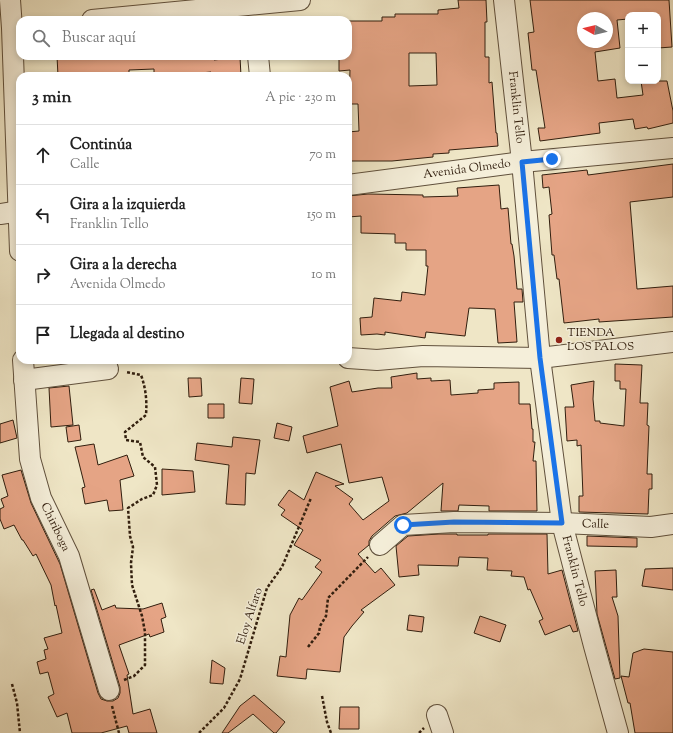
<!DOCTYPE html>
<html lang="es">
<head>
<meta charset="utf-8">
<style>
  body { margin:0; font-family:"Sorts Mill Goudy",serif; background:#f2f2f2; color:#222 }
  .controls { position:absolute; right:12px; top:12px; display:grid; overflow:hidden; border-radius:8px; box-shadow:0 2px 6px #0003 }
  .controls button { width:36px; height:36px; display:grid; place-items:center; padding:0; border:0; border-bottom:1px solid #e0e0e0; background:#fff; color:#222; font:20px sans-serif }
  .compass { position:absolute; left:577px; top:12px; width:36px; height:36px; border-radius:50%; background:#fff; box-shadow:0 2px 6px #0003; rotate:278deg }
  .stop { position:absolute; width:12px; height:12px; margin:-9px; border:3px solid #1a73e8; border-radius:50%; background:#fff }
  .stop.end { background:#1a73e8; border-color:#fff; box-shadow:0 1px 4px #0008 }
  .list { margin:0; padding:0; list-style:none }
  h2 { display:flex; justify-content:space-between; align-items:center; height:52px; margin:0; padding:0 16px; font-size:17px }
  h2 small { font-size:13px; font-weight:400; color:#767676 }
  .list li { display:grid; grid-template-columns:26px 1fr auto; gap:12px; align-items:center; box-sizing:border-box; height:60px; padding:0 16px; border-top:1px solid #e0e0e0 }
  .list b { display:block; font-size:15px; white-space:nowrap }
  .list p { margin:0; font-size:13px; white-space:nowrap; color:#767676 }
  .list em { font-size:13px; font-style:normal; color:#767676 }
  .icon { flex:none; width:22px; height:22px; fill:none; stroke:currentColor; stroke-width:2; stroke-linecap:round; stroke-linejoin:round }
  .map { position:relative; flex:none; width:673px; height:733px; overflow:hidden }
  .search { position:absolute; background:#fff; box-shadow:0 2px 6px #0003; left:16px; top:16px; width:336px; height:44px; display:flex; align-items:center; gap:10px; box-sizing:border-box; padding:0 14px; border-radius:12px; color:#767676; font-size:15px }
  .panel { position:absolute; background:#fff; box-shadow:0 2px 6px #0003; left:16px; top:72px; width:336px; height:292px; border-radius:12px }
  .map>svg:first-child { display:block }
  .building { fill:#e5a485; stroke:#311e0e; fill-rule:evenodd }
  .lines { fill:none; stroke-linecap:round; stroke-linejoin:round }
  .minor-casing { stroke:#60503c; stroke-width:22 }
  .path { stroke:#311e0e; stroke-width:2.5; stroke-dasharray:3 2; stroke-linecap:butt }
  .minor { stroke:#f5efda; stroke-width:20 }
  .route { stroke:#1a73e8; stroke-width:5 }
  .poi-dot { fill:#8f2418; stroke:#f5efda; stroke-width:1.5 }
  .labels { text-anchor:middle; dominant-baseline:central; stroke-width:3; stroke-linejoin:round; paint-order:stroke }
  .street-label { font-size:12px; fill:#311e0e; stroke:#f5efda }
  .poi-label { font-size:12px; fill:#311e0e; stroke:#f5efda; text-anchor:start }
</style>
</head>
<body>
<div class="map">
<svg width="673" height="733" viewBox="0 0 673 733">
  <rect width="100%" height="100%" fill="#efe6c6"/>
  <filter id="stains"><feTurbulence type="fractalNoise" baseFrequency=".005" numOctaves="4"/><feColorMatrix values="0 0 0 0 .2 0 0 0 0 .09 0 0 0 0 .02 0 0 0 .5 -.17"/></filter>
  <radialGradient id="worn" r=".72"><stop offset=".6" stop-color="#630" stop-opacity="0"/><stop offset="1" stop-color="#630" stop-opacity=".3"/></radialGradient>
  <!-- building -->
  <path class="building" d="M458 0H486L487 22H485V57H489V83L492 82 496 133H497L498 146 449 150V153L433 154V157L392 161H348V132L359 131 358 104H349L350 70 339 71V56H348V21H382V17H395V14H438V10L459 8ZM409 53H436L437 85 409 86Z
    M530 0H669L672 47 658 48V15H628V19L617 20 620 48 595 52 598 81 615 79 617 98 643 95 641 81H667L673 111V123L648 129 647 127 635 129 633 119 599 123 600 133 540 141 538 128H545L536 70H532L528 33 534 32ZM583 18H607V42H583Z
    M57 56H213L214 60 240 57 241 76H211V72L180 75V76H154V69L129 70V76H58Z
    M673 164V197L630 202 637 289 673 286V317L599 322V319L564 323 559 279H557L554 255H552L549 215 552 214 549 187 543 188 542 175 587 170 588 175Z
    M499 185 501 209 508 208 511 244H512L514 256 517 289H522L523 302H514L517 342 498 343 495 309 469 308 465 336 426 332 425 338 385 332V335L377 334 361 335 360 318 372 317 374 298 401 301 402 292 425 295 428 266H426V250H406V243H395V234L361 233V216L348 217V196L368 194 423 195V197L458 196 457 188Z
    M615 364 642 365 640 403H648L647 425 649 426 647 474H652V489H649L648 514 579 512V496H583L581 445 577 446V440L567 441 565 407H574L571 385 594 381 593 399 595 421H600V423L624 426 626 389H620V381H615Z
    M417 373V379L431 378V381L450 380 451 395 478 393V390L494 389V383L519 382V404H530L532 429H533V442H535L533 461H536L537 511H489V506L459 505 458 511H441L443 483 407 513 395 516 372 536 369 541V545L358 554 375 573 381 568 395 585 361 610 364 612 352 626 344 637 340 672 307 669 306 679 277 676 280 656 286 657 290 615 299 598 302 600 322 572 315 567 321 560 294 545 303 530 281 515 285 510 278 505 289 490 304 500 316 472 344 484 335 486 353 499 349 504 363 520 389 501 382 477 349 483 341 444 307 453 303 436 338 426 330 387 349 381 352 392 378 388H392L391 377Z
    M188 378H201L202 396 189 397Z
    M241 378 254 379 252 404 239 403Z
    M69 386 73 425 51 427 49 388Z
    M208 404H224V418H208Z
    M13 420 17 438 0 443V424Z
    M277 423 292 427 289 441 274 438Z
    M79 425 81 440 68 442 66 427Z
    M233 437 260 440 255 474 246 473 245 505 226 504 229 465 195 460 197 443 232 447Z
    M94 444 98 465 127 455 134 476 120 480 123 510 109 511 107 500 85 504 82 488 85 487 75 447Z
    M162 469 193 471 195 492 162 495Z
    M21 470 31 503 60 564 98 693 101 699 107 701H113L118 698 120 693V687L91 590 94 589 102 610 115 605 116 608 143 609 162 603 166 617 161 619 164 632 150 637 149 634 119 645 129 674 127 675 133 714 150 709 157 733H129L127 726 101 733H72L67 713 57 717 48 697 54 694 48 672 40 674 37 662 46 659 44 650 48 649 44 638 62 633 56 605 55 606 51 585 36 554 33 556 23 540H22L14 525 4 529 0 519V509L4 507 1 499 8 496 2 475Z
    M439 534H457V535H488V534H547L548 574 562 570 578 631 573 632 570 625 545 635 539 621 543 619 530 589 528 590 524 577 511 576 512 571 487 570 488 558 459 557 458 566 418 565 419 575 399 577 396 546 408 536Z
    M587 536 637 538V547L587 546Z
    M673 568V590L642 586 645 569Z
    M616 570 617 597H612L618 616 620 678 615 679 597 614 595 571Z
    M409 615 424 617 422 632 407 630Z
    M480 616 506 625 500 642 474 633Z
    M644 649 673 652V733H635L630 703H628L621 676 629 677 633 653Z
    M212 660 225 668 223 684 210 683Z
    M254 695 285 722 276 733H274L253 714 228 733H222L240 706Z
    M340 707H359V729H339Z"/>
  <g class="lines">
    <defs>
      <g id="minor">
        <path d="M10 0 12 28 20 251"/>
        <path id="s1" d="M504 0 522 162 540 358 562 523 594 646 618 733"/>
        <path d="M92 20 300 0"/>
        <path d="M258 56 260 76"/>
        <path id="s2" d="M348 185 522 162 673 148"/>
        <path d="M0 214 20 211"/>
        <path d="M348 358 377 360 423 356 540 358 673 342"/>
        <path id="s3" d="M23 360 30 459 41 498 69 556 109 690"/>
        <path d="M24 380 108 369"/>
        <path id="s4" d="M380 545 403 525 454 522 562 523 651 527 673 524"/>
        <path d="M437 715 443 733"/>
      </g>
    </defs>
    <!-- minor casing -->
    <use href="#minor" class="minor-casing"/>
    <!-- path -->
    <path class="path" d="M308 647 319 633 320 626 326 616 328 598 368 557
      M124 680 134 676 145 665V632L142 616 132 585 131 563 133 547 130 536 128 508 142 499 153 495 157 485 155 467 143 457 140 442 126 440 125 432 146 415C147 401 146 389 141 375L126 372
      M12 684 17 703 20 733
      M322 696 327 722 331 733
      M112 706 119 733
      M199 733 224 708 240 679 267 588 282 567 311 498
      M419 733 424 728"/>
    <!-- minor -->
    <use href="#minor" class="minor"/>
  </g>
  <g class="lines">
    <!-- route -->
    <path class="route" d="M403 525 454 522 562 523 540 358 522 162 552 159"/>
  </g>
  <!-- markers -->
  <circle class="poi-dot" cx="559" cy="340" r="4"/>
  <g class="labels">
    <!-- street labels -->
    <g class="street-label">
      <text stroke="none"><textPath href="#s1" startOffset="108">Franklin Tello</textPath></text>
      <text stroke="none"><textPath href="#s2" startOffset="120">Avenida Olmedo</textPath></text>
      <text stroke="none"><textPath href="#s4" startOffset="223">Calle</textPath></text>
      <text stroke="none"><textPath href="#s3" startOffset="172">Chiriboga</textPath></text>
      <text stroke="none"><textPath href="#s1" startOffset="576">Franklin Tello</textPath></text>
      <text transform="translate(250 616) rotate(-72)">Eloy Alfaro</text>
    </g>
    <!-- poi labels -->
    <g class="poi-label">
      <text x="567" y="333">TIENDA<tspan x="567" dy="14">LOS PALOS</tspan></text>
    </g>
  </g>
  <rect width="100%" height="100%" filter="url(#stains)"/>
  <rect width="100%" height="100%" fill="url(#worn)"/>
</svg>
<div class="controls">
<button>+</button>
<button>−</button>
</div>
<svg class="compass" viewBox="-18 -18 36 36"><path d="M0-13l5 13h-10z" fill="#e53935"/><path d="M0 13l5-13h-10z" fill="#767676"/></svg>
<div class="stop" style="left:403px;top:525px"></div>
<div class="stop end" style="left:552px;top:159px"></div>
<div class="search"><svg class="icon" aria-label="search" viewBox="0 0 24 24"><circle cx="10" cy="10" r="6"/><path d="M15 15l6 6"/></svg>Buscar aquí</div>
<section class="panel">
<h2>3 min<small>A pie · 230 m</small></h2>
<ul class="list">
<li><svg class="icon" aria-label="ahead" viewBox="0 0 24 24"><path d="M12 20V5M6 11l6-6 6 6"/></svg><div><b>Continúa</b><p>Calle</p></div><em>70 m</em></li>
<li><svg class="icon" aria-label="left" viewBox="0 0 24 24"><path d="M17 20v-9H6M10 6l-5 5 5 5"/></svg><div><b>Gira a la izquierda</b><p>Franklin Tello</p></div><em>150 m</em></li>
<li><svg class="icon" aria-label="right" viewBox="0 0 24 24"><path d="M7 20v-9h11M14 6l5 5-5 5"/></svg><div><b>Gira a la derecha</b><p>Avenida Olmedo</p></div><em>10 m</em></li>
<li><svg class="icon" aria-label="arrive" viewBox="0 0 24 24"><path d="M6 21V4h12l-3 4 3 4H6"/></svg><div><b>Llegada al destino</b></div></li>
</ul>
</section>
</div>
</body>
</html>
